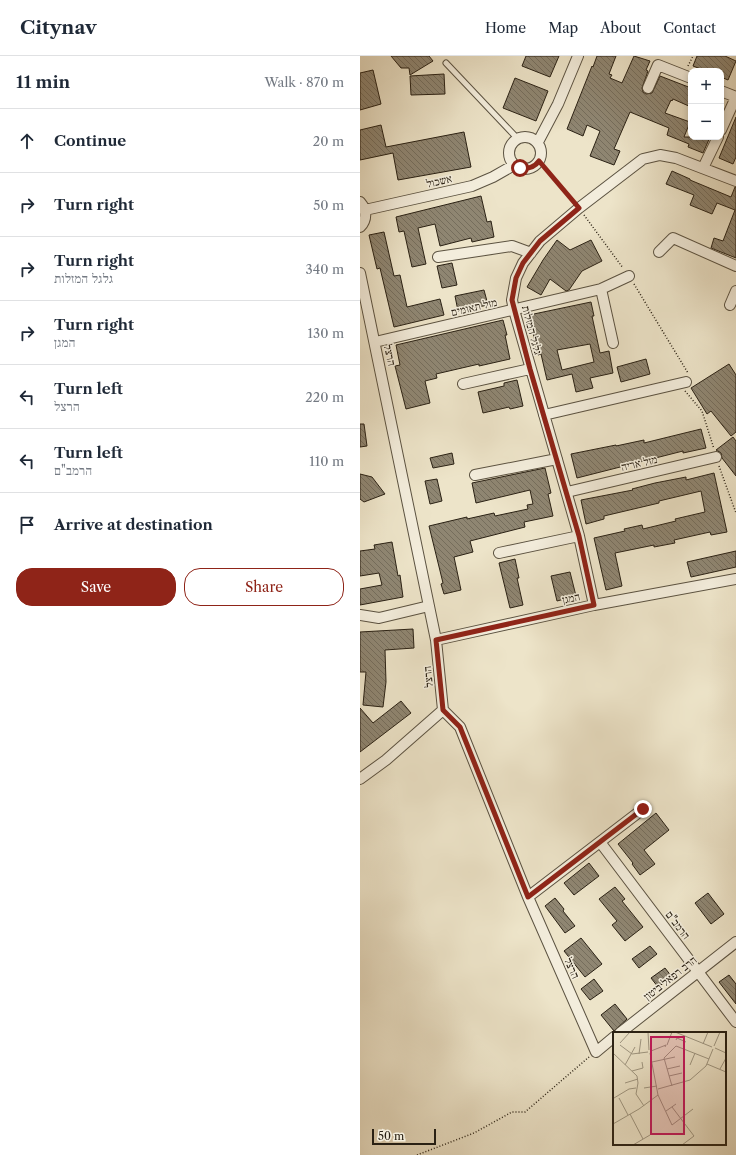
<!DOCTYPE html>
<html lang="en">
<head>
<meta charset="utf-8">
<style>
  body { margin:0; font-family:"Libre Caslon Text","Frank Ruhl Libre",serif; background:#f6f6f7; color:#1f2937 }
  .controls { position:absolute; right:12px; top:12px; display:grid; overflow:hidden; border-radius:8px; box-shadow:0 2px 6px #0003 }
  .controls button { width:36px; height:36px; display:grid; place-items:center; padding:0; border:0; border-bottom:1px solid #e0e1e3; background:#fff; color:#1f2937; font:20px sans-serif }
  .scale { position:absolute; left:12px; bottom:10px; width:64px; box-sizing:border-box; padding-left:4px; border:2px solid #2a2114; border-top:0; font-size:11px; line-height:14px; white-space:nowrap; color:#2a2114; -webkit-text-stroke:3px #f3eddc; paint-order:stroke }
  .stop { position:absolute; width:12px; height:12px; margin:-9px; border:3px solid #8f2418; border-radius:50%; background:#fff }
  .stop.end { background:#8f2418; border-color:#fff; box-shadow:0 1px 4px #0008 }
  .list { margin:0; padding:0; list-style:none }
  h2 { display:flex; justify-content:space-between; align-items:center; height:52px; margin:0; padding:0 16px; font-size:17px }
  h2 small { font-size:13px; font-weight:400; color:#747a83 }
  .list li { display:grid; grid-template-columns:26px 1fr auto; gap:12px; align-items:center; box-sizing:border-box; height:64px; padding:0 16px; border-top:1px solid #e0e1e3 }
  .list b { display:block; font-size:15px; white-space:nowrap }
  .list p { margin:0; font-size:13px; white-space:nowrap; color:#747a83 }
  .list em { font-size:13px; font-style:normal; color:#747a83 }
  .actions { display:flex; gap:8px; padding:12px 16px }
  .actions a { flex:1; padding:9px 0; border:1px solid #8f2418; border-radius:16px; text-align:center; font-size:14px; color:#8f2418 }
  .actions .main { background:#8f2418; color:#fff }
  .icon { flex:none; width:22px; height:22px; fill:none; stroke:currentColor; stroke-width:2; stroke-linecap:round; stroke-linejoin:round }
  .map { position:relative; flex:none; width:376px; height:1099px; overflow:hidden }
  header { display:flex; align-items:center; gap:24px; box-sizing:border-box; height:56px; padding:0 20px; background:#fff; border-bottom:1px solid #e0e1e3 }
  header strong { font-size:19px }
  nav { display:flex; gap:22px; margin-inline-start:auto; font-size:14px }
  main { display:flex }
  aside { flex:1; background:#fff }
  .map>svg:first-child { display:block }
  .building { fill:url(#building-back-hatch); stroke:#2a2114; fill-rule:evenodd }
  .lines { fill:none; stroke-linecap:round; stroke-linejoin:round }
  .lane-casing { stroke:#5b5241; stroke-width:7 }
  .street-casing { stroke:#5b5241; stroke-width:12 }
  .path { stroke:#2a2114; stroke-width:1.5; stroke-dasharray:1 2; stroke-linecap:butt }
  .lane { stroke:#f3eddc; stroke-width:5 }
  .street { stroke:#f3eddc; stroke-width:10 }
  .route { stroke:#8f2418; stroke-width:5 }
  .labels { text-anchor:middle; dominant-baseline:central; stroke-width:3; stroke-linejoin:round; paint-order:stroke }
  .street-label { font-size:11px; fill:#2a2114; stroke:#f3eddc }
  .inset-road { fill:none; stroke:#9f9681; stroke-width:1 }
  .view { fill:#c2185b; fill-opacity:0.15; stroke:#c2185b; stroke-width:2 }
  .inset-edge { fill:none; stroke:#2a2114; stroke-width:2 }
</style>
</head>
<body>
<header>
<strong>Citynav</strong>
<nav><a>Home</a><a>Map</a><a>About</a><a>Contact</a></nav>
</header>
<main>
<aside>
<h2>11 min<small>Walk · 870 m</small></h2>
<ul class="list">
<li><svg class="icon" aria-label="ahead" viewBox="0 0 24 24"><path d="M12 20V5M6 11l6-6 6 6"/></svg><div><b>Continue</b></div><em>20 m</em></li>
<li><svg class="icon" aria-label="right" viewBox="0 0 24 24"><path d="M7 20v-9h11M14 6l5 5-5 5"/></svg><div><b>Turn right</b></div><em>50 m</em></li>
<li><svg class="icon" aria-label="right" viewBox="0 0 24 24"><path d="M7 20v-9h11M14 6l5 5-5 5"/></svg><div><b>Turn right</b><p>גלגל המזלות</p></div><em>340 m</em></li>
<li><svg class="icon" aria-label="right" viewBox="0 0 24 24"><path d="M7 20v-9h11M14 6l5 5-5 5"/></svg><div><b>Turn right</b><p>המגן</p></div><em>130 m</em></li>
<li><svg class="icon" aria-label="left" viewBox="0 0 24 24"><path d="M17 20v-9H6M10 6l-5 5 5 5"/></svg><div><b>Turn left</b><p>הרצל</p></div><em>220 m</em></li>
<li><svg class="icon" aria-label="left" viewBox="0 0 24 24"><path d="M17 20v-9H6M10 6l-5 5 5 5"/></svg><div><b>Turn left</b><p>הרמב&quot;ם</p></div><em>110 m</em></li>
<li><svg class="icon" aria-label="arrive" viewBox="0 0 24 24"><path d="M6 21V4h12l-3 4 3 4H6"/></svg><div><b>Arrive at destination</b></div></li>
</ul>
<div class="actions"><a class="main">Save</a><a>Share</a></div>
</aside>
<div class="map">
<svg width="376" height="1099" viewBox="0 0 376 1099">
  <defs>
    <pattern id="building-back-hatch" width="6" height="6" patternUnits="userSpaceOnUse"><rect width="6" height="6" fill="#8f8672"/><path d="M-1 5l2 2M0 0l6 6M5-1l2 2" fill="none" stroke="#756d5c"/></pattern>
  </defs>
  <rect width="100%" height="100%" fill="#ede4c9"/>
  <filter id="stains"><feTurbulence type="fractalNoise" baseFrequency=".005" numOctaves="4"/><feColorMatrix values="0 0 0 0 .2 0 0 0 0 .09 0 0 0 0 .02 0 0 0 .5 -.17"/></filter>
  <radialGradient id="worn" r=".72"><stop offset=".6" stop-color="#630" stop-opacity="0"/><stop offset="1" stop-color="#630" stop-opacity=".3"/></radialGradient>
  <!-- building -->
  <path class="building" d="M31 0H69L73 5 50 19 49 12H41Z
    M166 0H199L190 21 162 10Z
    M237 0H256L249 18 252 19 250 22 262 27 274 0 290 5 286 14 288 15 282 32 283 36 286 38 292 37 300 20 331 32V51L313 43 312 45 311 44 305 57 330 66 324 81H350L343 97 328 91 329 88 307 79 309 72 270 56 254 93 260 95 254 109 230 100 240 75 227 69 223 80 207 73 232 10 233 11Z
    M337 0H365L376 5 368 24 361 21V15H346L333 10Z
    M13 14 21 48 0 54V17Z
    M84 18 85 38 51 39 50 20Z
    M155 22 188 35 176 65 143 52Z
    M376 61V101L373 108 359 102Z
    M21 69 26 91 104 76 111 111 38 124 33 97 0 104V74Z
    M312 115 330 123V124L371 141 375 131H376V202L351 192 354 182 363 185 375 154 357 147 352 158 330 149 334 139 306 128Z
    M121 140 127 166 131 165 134 181 112 186 111 182 80 190 75 168 58 172 66 208 52 211 44 175 39 176 36 161Z
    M24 176 34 220 40 219 47 251 80 243 84 259 34 271 20 212 17 213 9 179Z
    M197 184 210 194 231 184 242 205 222 215 209 234 206 235 190 223 181 239 167 231 183 204Z
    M92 207 97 229 82 232 77 210Z
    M124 234 128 249 98 255 95 240Z
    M231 246 234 260H232L240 297 249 295 253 317 230 322 233 332 216 336 212 318 187 324 181 298 178 299 169 259ZM230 288 234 306 202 314 197 294Z
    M143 264 147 279H145L150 303 119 310V308L76 318 77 322 65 325 70 347 46 353 35 310 40 309 36 289Z
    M286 303 290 318 261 326 257 311Z
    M369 308 376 319V376L371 380 351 355 347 358 331 332Z
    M157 324 163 350 150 353 149 351 123 357 118 336 144 330V327Z
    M0 368H4L7 390 0 391Z
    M341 373 346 392 323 397V395L217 422 211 398 256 389V390L284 384V387Z
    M373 381 376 385V420L362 402 361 397 356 394Z
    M92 397 94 408 73 412 70 402Z
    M185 412 191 437 188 438 193 460 164 466 165 471 110 485 113 496 94 501 101 534 84 538 81 528 83 527 69 470 107 461V463L134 457 135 460 168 453 167 449 173 448 170 434 116 447 112 427Z
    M354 417 367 476 351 479 350 476 314 484 315 487 294 491V489L255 497 262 530 246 534 234 482 265 475 264 473 282 469 283 473 316 465 315 463 345 456 341 435 299 445V447L244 460V463L226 468 221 444 273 434 272 433 295 427 326 421V424Z
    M0 418 12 421 25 438 4 446 0 443Z
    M77 423 82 445 70 448 65 425Z
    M32 486 38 520 40 519 43 541 0 549V533L22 529 19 517 0 520V495L15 493 14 489Z
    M376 495V511L331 521 327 506Z
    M155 503 159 522H157L163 549 150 552 139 507Z
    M210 516 216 540 197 545 191 520Z
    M53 573 54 592 25 594 26 626 23 651 3 649 6 616H0V576Z
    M41 645 51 657 0 696V652L13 667Z
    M296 757 309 774 284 794 295 808 280 819 272 808 273 807 258 788Z
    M229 807 239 820 214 839 204 827Z
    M255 831 265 843 262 845 283 871 265 885 252 869 257 865 239 843Z
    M348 837 364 858 351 868 335 847Z
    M195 842 204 853 203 855 215 870 205 877 185 850Z
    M221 882 242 908 225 921 204 895Z
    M290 890 297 898 279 912 272 903Z
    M305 912 312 921 298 931 291 922Z
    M369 919 376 928V948L359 926Z
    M234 923 243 935 230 944 221 933Z
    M255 948 267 963 254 975 241 959Z"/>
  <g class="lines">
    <defs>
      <path id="lane" d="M86 7 157 82"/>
      <path id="street" d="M288 32 298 9 331 22
        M361 35 376 41
        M361 74 376 41
        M149 97a16 16 0 1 1 32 0a16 16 0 1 1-32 0Z
        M178 86 198 48 218 0
        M343 112 358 81
        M0 146C7 154 7 164 0 171
        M5 154 112 130 133 121 154 109
        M299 196 313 182 376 210
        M78 201 152 190 171 197
        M0 217 76 584 83 654 100 671 168 841 236 996 254 981
        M241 233 253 287
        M370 249 376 235
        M15 286 241 233 269 220
        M103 328 170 313
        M184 359 326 326
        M115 419 197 403
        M207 436 356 401
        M139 497 219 480
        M234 549 219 480 154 254 152 244 156 222 163 207 180 185 219 152 283 103 300 99 316 102 376 125
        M0 559 19 562 69 550
        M76 584 234 549 376 523
        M0 723 26 704 83 654
        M240 786 376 966
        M168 841 283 753
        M260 977 376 886"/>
    </defs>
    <!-- lane casing -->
    <use href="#lane" class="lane-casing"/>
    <!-- street casing -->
    <use href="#street" class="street-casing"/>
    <!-- path -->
    <path class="path" d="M328 10 333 0
      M179 105 213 145
      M224 159 263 212
      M274 228 328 317
      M325 335 342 355 354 393
      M359 410 376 457
      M57 1099 114 1077 152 1056H165L229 1001"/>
    <!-- lane -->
    <use href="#lane" class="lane"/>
    <!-- street -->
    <use href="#street" class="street"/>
  </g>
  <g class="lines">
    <!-- route -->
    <path class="route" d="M160 112C168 113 174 112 179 105L219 152 180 185 163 207 156 222 152 244 170 313 219 480 234 549 76 584 83 654 100 671 168 841 283 753"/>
  </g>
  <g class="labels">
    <!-- street labels -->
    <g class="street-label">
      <text transform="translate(79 125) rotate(-13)">אשכול</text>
      <text transform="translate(114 251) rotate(-13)">מזל תאומים</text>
      <text transform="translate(172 274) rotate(75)">גלגל המזלות</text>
      <text transform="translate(30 299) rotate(78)">הרצל</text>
      <text transform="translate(279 407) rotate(-13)">מזל אריה</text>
      <text transform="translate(211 542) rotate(-12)">המגן</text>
      <text transform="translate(68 621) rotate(-96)">הרצל</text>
      <text transform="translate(318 869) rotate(53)">הרמב"ם</text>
      <text transform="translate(212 912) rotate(66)">הרצל</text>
      <text transform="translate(310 922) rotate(-38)">הרב רפאל ביטון</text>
    </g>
  </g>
  <!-- overview -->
  <g transform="translate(253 976)">
    <rect width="113" height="113" fill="#ede4c9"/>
    <path class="inset-road" d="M35 0 36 18M62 0 99 15M63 8 64 6 73 10M7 11 17 0M90 12 95 0M7 13 19 22 35 20M54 13 59 0M101 14 107 0M102 16 113 21M38 19 53 13 52 15M0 21 24 44 25 51 23 62 31 74M37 21 45 63 59 93 80 77M26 22 28 7M39 30 62 25M94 32 113 40M12 33 22 15M77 33 82 21M54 37 67 34M107 37 113 26M19 39 30 36 29 30M56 44 69 41M12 51 25 47M59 54 51 26 63 14 96 27M31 56 44 54M45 57 77 48 93 34 100 17M1 66 16 57 23 56M6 66 15 83M59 75 81 104 69 113M53 79 63 72M17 82 30 107M0 92 26 77 45 63M20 113 37 103"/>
    <path class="view" d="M38 5H71V102H38Z"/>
    <rect width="113" height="113" class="inset-edge"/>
  </g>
  <rect width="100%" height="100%" filter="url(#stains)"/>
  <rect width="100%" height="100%" fill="url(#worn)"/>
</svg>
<div class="controls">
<button>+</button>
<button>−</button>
</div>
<div class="scale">50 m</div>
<div class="stop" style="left:160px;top:112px"></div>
<div class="stop end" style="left:283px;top:753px"></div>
</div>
</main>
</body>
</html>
